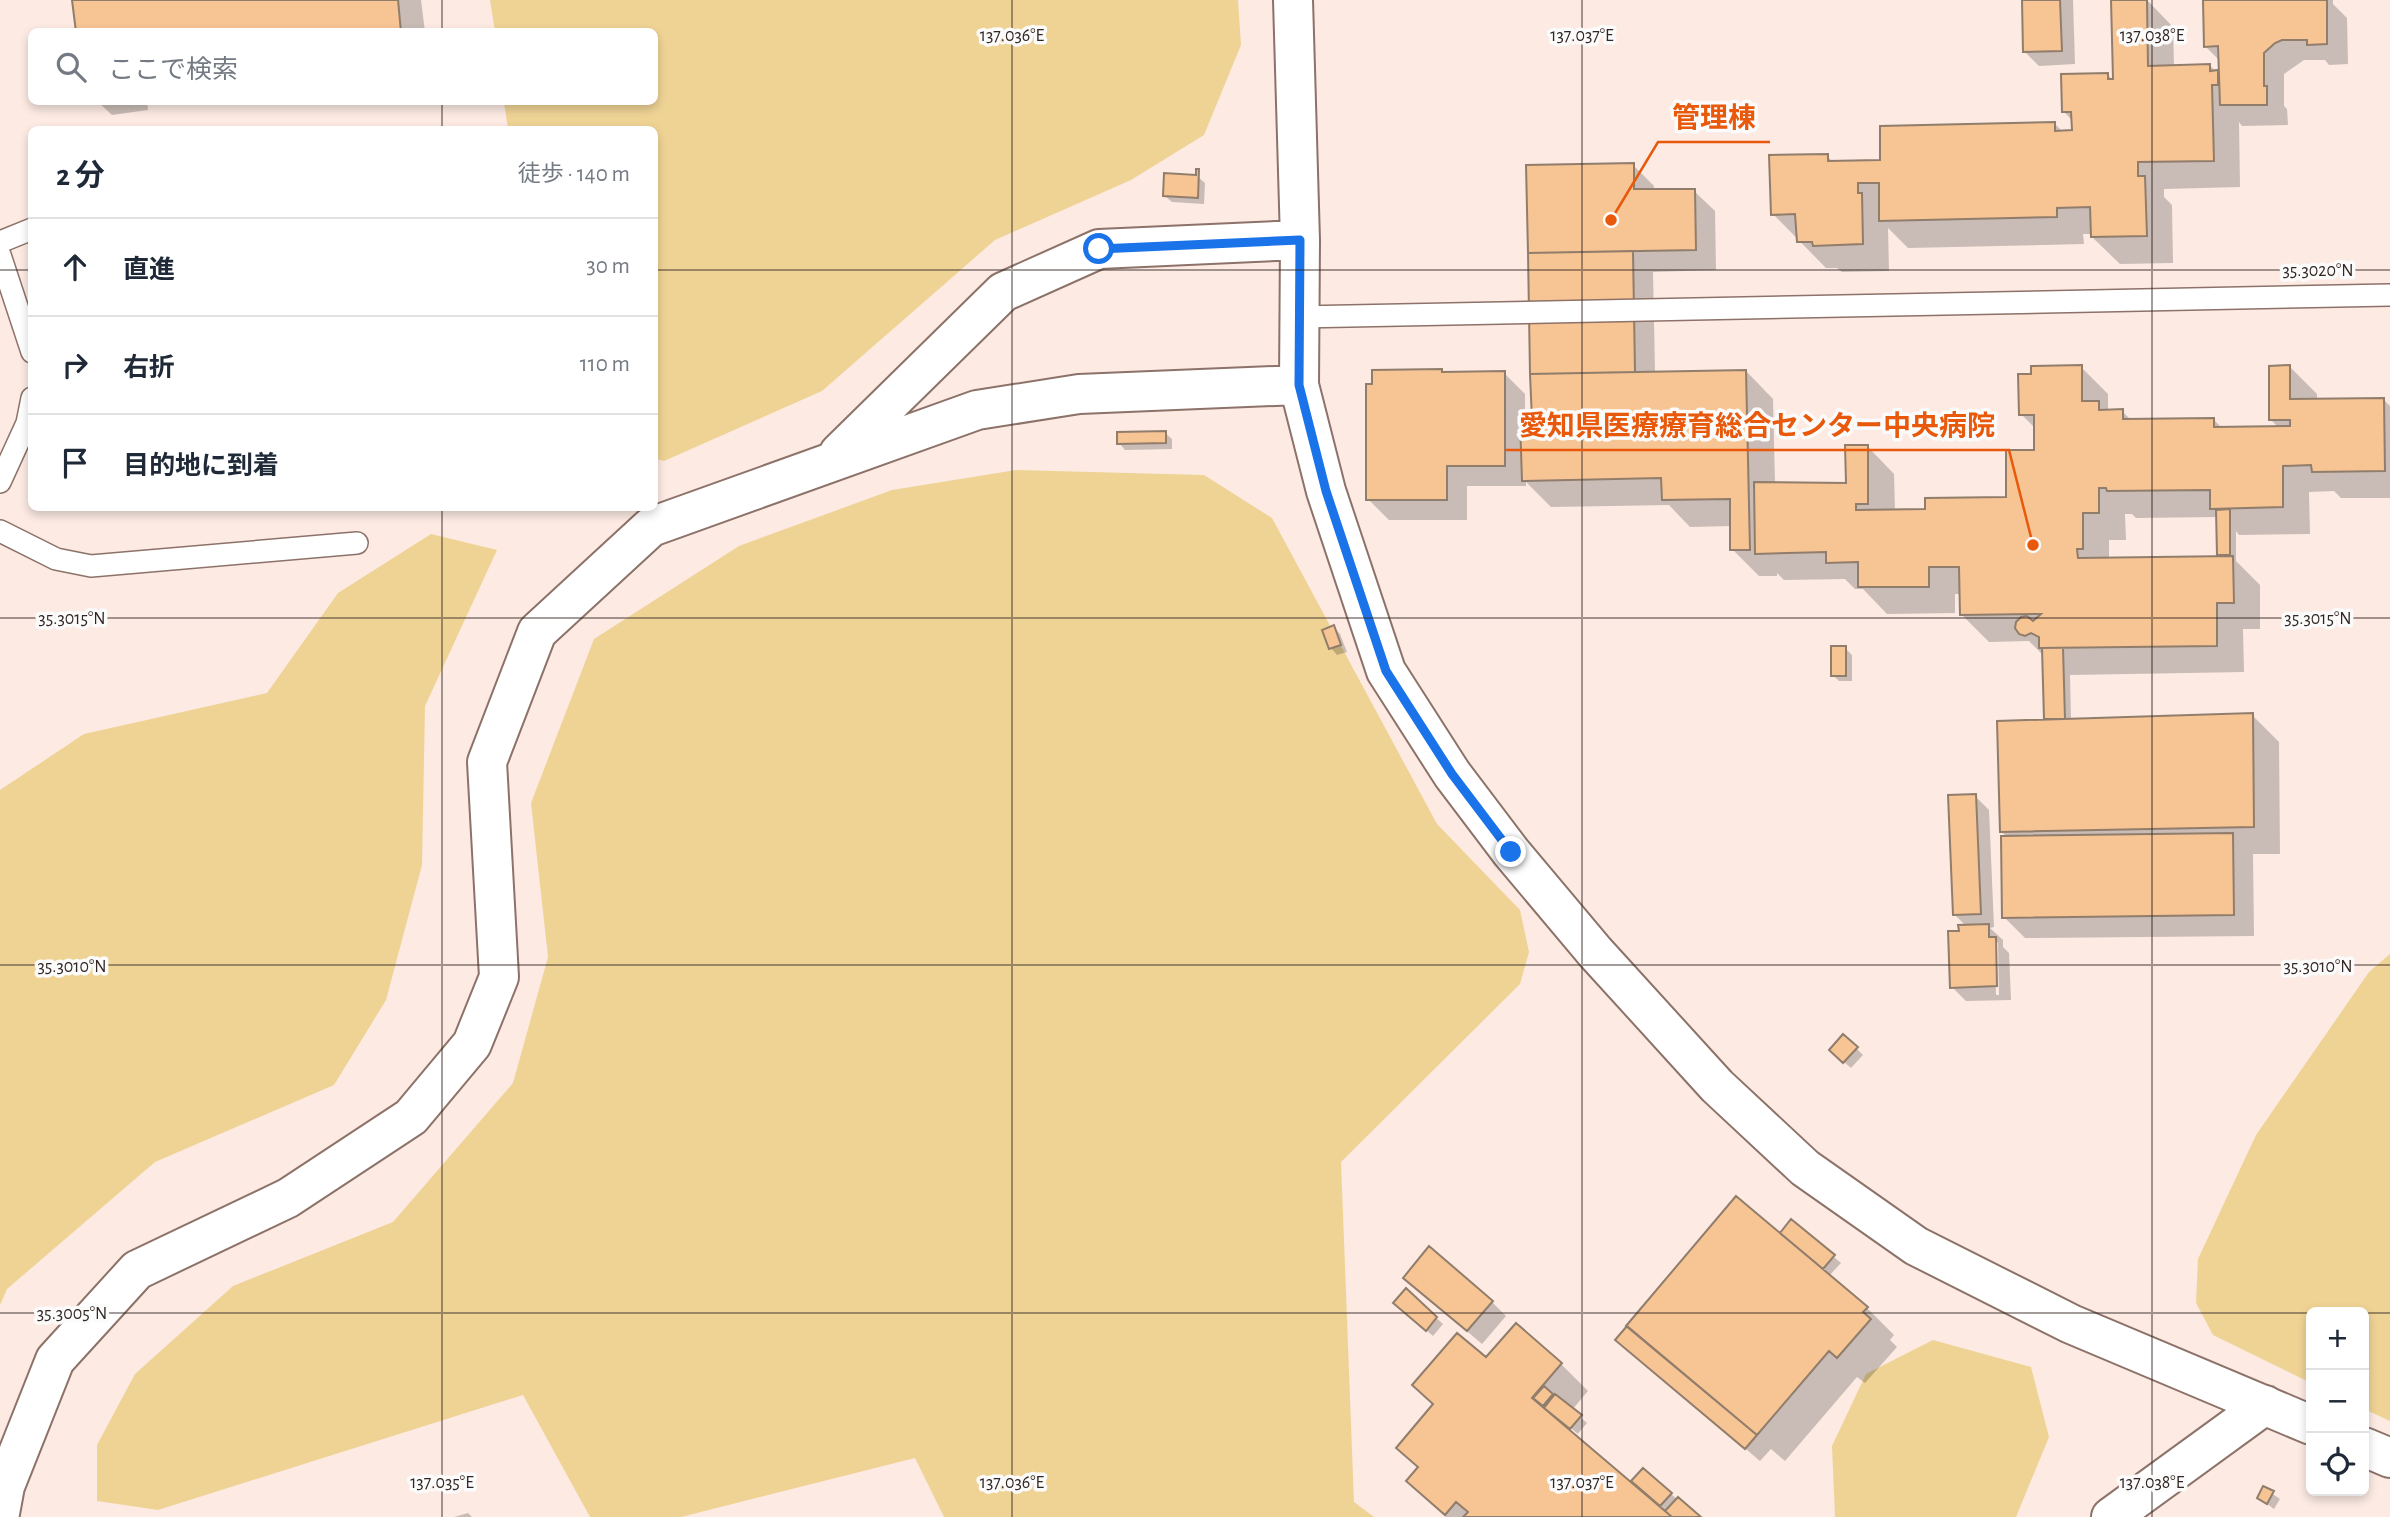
<!DOCTYPE html>
<html lang="ja">
<head>
<meta charset="utf-8">
<style>
  body { margin:0; font-family:"Alegreya Sans","Noto Sans JP",sans-serif; background:#f6f6f7; color:#1f2937 }
  .controls { position:absolute; right:21px; bottom:21px; display:grid; overflow:hidden; border-radius:10px; box-shadow:0 4px 10px #0003 }
  .controls button { width:63px; height:63px; display:grid; place-items:center; padding:0; border:0; border-bottom:2px solid #e0e1e3; background:#fff; color:#1f2937; font:35px sans-serif }
  .stop { position:absolute; width:21px; height:21px; margin:-16px; border:5px solid #1a73e8; border-radius:50%; background:#fff }
  .stop.end { background:#1a73e8; border-color:#fff; box-shadow:0 2px 7px #0008 }
  .list { margin:0; padding:0; list-style:none }
  h2 { display:flex; justify-content:space-between; align-items:center; height:91px; margin:0; padding:0 28px; font-size:30px }
  h2 small { font-size:23px; font-weight:400; color:#747a83 }
  .list li { display:grid; grid-template-columns:46px 1fr auto; gap:21px; align-items:center; box-sizing:border-box; height:98px; padding:0 28px; border-top:2px solid #e0e1e3 }
  .list b { display:block; font-size:26px; white-space:nowrap }
  .list em { font-size:23px; font-style:normal; color:#747a83 }
  .icon { flex:none; width:38px; height:38px; fill:none; stroke:currentColor; stroke-width:2; stroke-linecap:round; stroke-linejoin:round }
  .map { position:relative; flex:none; width:2390px; height:1517px; overflow:hidden }
  .search { position:absolute; background:#fff; box-shadow:0 4px 10px #0003; left:28px; top:28px; width:630px; height:77px; display:flex; align-items:center; gap:18px; box-sizing:border-box; padding:0 24px; border-radius:10px; color:#747a83; font-size:26px }
  .panel { position:absolute; background:#fff; box-shadow:0 4px 10px #0003; left:28px; top:126px; width:630px; height:385px; border-radius:10px }
  .map>svg:first-child { display:block }
  .green { fill:#efd395 }
  .shadow { fill:#0003; fill-rule:evenodd }
  .building { fill:#f7c494; stroke:#917d6b; stroke-width:2 }
  .lines { fill:none; stroke-linecap:round; stroke-linejoin:round }
  .lane-casing { stroke:#8c7268; stroke-width:24 }
  .street-casing { stroke:#8c7268; stroke-width:42 }
  .secondary-casing { stroke:#8c7268; stroke-width:42 }
  .lane { stroke:#fff; stroke-width:21 }
  .street { stroke:#fff; stroke-width:38 }
  .secondary { stroke:#fff; stroke-width:38 }
  .route { stroke:#1a73e8; stroke-width:9 }
  .ticks { fill:none; stroke:#312622; stroke-width:2; stroke-opacity:0.45 }
  .ticks-label { font-size:18px; text-anchor:middle; fill:#312622; stroke:#fbfbfb; stroke-width:7; stroke-linejoin:round; paint-order:stroke }
  .leader { fill:none; stroke:#e8590c; stroke-width:2.5 }
  .callout-dot { fill:#e8590c; stroke:#fbfbfb; stroke-width:2.5 }
  .callout-label { font-size:28px; text-anchor:middle; font-weight:bold; fill:#e8590c; stroke:#fbfbfb; stroke-width:7; stroke-linejoin:round; paint-order:stroke }
</style>
</head>
<body>
<div class="map">
<svg width="2390" height="1517" viewBox="0 0 2390 1517">
  <rect width="100%" height="100%" fill="#fceae3"/>
  <!-- green -->
  <path class="green" d="M490 0H1238L1241 45 1204 135 1131 180 995 240 822 391 664 461 654 458V130L508 129 504 102H654V32L495 31Z
    M1016 470 1204 475 1272 518 1437 824 1520 910 1529 952 1520 984 1341 1162 1354 1502 1374 1517H944L915 1458 681 1517H590L523 1395 158 1510 97 1501V1445L135 1374 233 1286 393 1222 513 1083 548 957 531 803 594 639 739 546 892 490Z
    M431 534 497 550 425 706 422 865 386 1000 334 1085 155 1162 7 1289 0 1305V790L84 734 267 693 338 593Z
    M2390 954V1421L2364 1409V1312H2311V1383L2213 1335 2196 1303 2198 1259 2256 1135 2369 972Z
    M1933 1340 2031 1367 2049 1437 2016 1517H1835L1832 1446 1866 1374Z"/>
  <!-- shadow -->
  <path class="shadow" d="M74 0H421L425 32H78Z
    M2024 0H2073L2075 64 2039 66 2025 52Z
    M2113 0H2147L2173 27 2174 67 2210 66 2221 75 2220 61 2205 46V0H2333V4L2347 18 2348 64 2329 65 2325 60H2304L2284 74V106L2287 109 2288 125 2242 126 2239 122 2240 187 2164 189V197L2172 205 2173 263 2120 264 2092 237V234H2083L2084 244 1908 248 1888 228 1889 271 1842 272 1837 268H1826L1773 214 1827 156 1834 163 1882 162 2055 124 2063 132H2074L2073 121 2063 111 2107 74 2115 82Z
    M98 102H147L148 110 112 115Z
    M1633 165 1654 186V191H1694L1715 211 1716 270 1653 272 1655 373 1746 371 1773 399 1775 484 1847 485 1867 446 1894 474 1895 511H1927L2008 499 2036 451V429L2021 414 2081 367 2108 394V411H2122L2132 421 2213 419 2223 429 2279 428 2271 420 2290 367 2317 394V401L2384 400 2390 406V498H2341L2334 491 2309 492 2310 534 2239 535 2236 531V561L2260 585V629H2243L2244 672 2070 675 2071 720 2252 715 2279 742 2280 854H2253L2254 936 2025 938 2004 917 2008 838 2001 831 2046 721 2044 656 2029 641 1989 642 1961 614V594H1955V613L1887 614 1863 589H1855L1845 579 1784 580 1777 573V576H1759L1732 549V526L1690 527 1669 505 1551 507 1526 482V486H1467V520H1389L1368 499 1504 373 1525 394V422H1533L1528 167ZM2125 514H2132L2136 518 2218 517V554L2222 558 2109 559V540H2126Z
    M1198 177 1205 183 1204 204 1172 202 1165 196Z
    M1165 433 1172 439V449L1125 450 1119 443Z
    M1334 627 1340 634 1347 652 1337 655 1331 648Z
    M1845 648 1852 655V681H1839L1833 675Z
    M1975 796 1989 810 1994 927 1990 928 2003 940V947L2009 953 2011 1000 1966 1001 1952 987 1960 933 1967 927 1955 915ZM1994 939 1998 943 1999 995H1996Z
    M1856 1048 1863 1055 1851 1068 1838 1057Z
    M1792 1221 1841 1263 1829 1276 1867 1308 1894 1335 1890 1340 1897 1347 1865 1383 1857 1377 1785 1461 1771 1449 1760 1461 1618 1340 1785 1240Z
    M1406 1291 1443 1324 1433 1336 1402 1309Z
    M1420 1291 1492 1302 1506 1316 1482 1344Z
    M1486 1359 1561 1364 1588 1391 1572 1410 1587 1423 1575 1437 1641 1493 1643 1491 1671 1494 1698 1517H1674L1668 1511 1665 1514 1669 1517H1446L1408 1481 1419 1469 1398 1448ZM1561 1420 1578 1434 1575 1436 1561 1424Z
    M2264 1488 2280 1499 2274 1509 2259 1498Z
    M468 1513 472 1517H454Z"/>
  <!-- building -->
  <path class="building" d="M72 0H398L401 32H76Z
    M2022 0H2060L2062 51 2023 52Z
    M2111 0H2147L2148 66 2210 64V71L2218 70V85H2212L2214 161 2138 162V176H2145L2147 236 2091 237 2090 207 2057 208V217L1879 221V183H1858V193H1862L1863 244 1813 246 1812 242H1797L1795 214 1771 215 1769 155 1828 154V161L1880 160V126L2055 122V131L2072 130 2071 112H2062L2061 74 2108 73V79H2113Z
    M2203 0H2327V44L2307 45V40H2282L2275 43 2264 53V86H2267V105H2220L2218 46 2204 47Z
    M1634 163V189H1695L1696 250 1528 253 1526 165Z
    M1196 169H1199L1198 198 1163 196 1164 173 1196 175Z
    M1633 251 1635 372 1530 374 1528 253Z
    M2082 365V401H2099V410L2123 409V419L2214 418V427L2290 426V420H2269V366L2290 365V399L2384 398 2385 471 2312 472 2311 465 2283 466V507L2210 509V490L2107 491 2106 488H2099V513H2083V549H2077L2078 558 2233 556 2234 603H2217V646L2039 648V637L2031 633 2025 636 2019 634 2015 628 2016 622 2021 617 2027 616 2033 621 2041 614 1960 615 1959 567H1929V587H1858V562L1826 563V552L1755 554 1754 482 1846 483 1845 445H1868V504H1856V510L1925 509V498L2006 497V450H2034V415H2019L2018 374H2031V366Z
    M1442 369V372L1505 371V466H1447V500H1366V384H1372V370Z
    M1746 370 1750 550H1730V499L1662 500 1661 478 1522 481 1520 420H1532L1530 374Z
    M1166 431V443L1117 444V432Z
    M2230 509V555H2217L2216 510Z
    M1334 625 1341 645 1329 649 1322 630Z
    M1831 646H1846V676H1831Z
    M2042 648H2063L2065 719H2044Z
    M2253 713 2254 827 2000 832 1997 721Z
    M1976 794 1981 914 1953 915 1948 795Z
    M2233 833 2234 915 2002 918 2001 836Z
    M1989 924V937H1996L1997 986 1950 988 1948 931H1959L1958 925Z
    M1843 1034 1858 1047 1843 1063 1829 1050Z
    M1736 1196 1868 1307 1863 1312 1871 1319 1837 1358 1829 1351 1757 1435 1626 1326Z
    M1791 1219 1835 1255 1823 1269 1780 1233Z
    M1429 1246 1493 1301 1467 1331 1403 1278Z
    M1406 1288 1437 1317 1426 1331 1393 1303Z
    M1516 1323 1562 1363 1532 1398 1672 1517H1463L1468 1512 1456 1502 1445 1515 1406 1481 1418 1467 1396 1448 1433 1404 1412 1385 1457 1333 1486 1357Z
    M1627 1326 1757 1435 1745 1449 1615 1340Z
    M1544 1386 1553 1394 1543 1406 1533 1398Z
    M1555 1394 1582 1415 1570 1429 1544 1408Z
    M1643 1468 1672 1493 1660 1506 1631 1481Z
    M2263 1486 2274 1491 2267 1504 2257 1498Z
    M1678 1497 1701 1517H1672L1665 1511Z"/>
  <g class="lines">
    <defs>
      <path id="lane" d="M0 242 32 229
        M0 255 32 352
        M1299 317 2390 295
        M0 482 27 423 32 398
        M0 531 56 559 91 566 357 543"/>
      <path id="street" d="M2111 1517 2265 1405"/>
      <path id="secondary" d="M1293 0 1300 240 1299 385 1326 491 1386 671 1452 774 1511 852 1595 952 1717 1086 1805 1168 1916 1246 2071 1324 2311 1425
        M839 453 1003 292 1099 249 1300 240
        M2364 1447 2390 1458
        M0 1513 5 1486 55 1360 137 1270 288 1198 411 1117 472 1044 499 977 487 762 537 632 651 527 977 410 1079 394 1299 385"/>
    </defs>
    <!-- lane casing -->
    <use href="#lane" class="lane-casing"/>
    <!-- street casing -->
    <use href="#street" class="street-casing"/>
    <!-- secondary casing -->
    <use href="#secondary" class="secondary-casing"/>
    <!-- lane -->
    <use href="#lane" class="lane"/>
    <!-- street -->
    <use href="#street" class="street"/>
    <!-- secondary -->
    <use href="#secondary" class="secondary"/>
  </g>
  <g class="lines">
    <!-- route -->
    <path class="route" d="M1099 249 1300 240 1299 385 1326 491 1386 671 1452 774 1511 852"/>
  </g>
  <!-- ticks -->
  <path class="ticks" d="M442 0V32M1012 0V1517M1582 0V1517M2152 0V1517M442 102V130M0 270H32M654 270H2390M442 508V1517M0 618H2390M0 965H2390M0 1313H2311M2364 1313H2390"/>
  <g class="ticks-label">
    <text x="1012" y="41">137.036°E</text>
    <text x="1582" y="41">137.037°E</text>
    <text x="2152" y="41">137.038°E</text>
    <text x="2318" y="276">35.3020°N</text>
    <text x="72" y="624">35.3015°N</text>
    <text x="2318" y="624">35.3015°N</text>
    <text x="72" y="972">35.3010°N</text>
    <text x="2318" y="972">35.3010°N</text>
    <text x="72" y="1319">35.3005°N</text>
    <text x="442" y="1488">137.035°E</text>
    <text x="1012" y="1488">137.036°E</text>
    <text x="1582" y="1488">137.037°E</text>
    <text x="2152" y="1488">137.038°E</text>
  </g>
  <!-- callouts -->
  <path class="leader" d="M1611 220L1658 142H1770M2033 545L2009 450H1505"/>
  <g class="callout-dot">
    <circle cx="1611" cy="220" r="7"/>
    <circle cx="2033" cy="545" r="7"/>
  </g>
  <g class="callout-label">
    <text x="1714" y="127">管理棟</text>
    <text x="1757" y="435">愛知県医療療育総合センター中央病院</text>
  </g>
</svg>
<div class="controls">
<button>+</button>
<button>−</button>
<button><svg class="icon" aria-label="locate" viewBox="0 0 24 24"><circle cx="12" cy="12" r="6"/><path d="M12 2v4M12 18v4M2 12h4M18 12h4"/></svg></button>
</div>
<div class="stop" style="left:1099px;top:249px"></div>
<div class="stop end" style="left:1511px;top:852px"></div>
<div class="search"><svg class="icon" aria-label="search" viewBox="0 0 24 24"><circle cx="10" cy="10" r="6"/><path d="M15 15l6 6"/></svg>ここで検索</div>
<section class="panel">
<h2>2 分<small>徒歩 · 140 m</small></h2>
<ul class="list">
<li><svg class="icon" aria-label="ahead" viewBox="0 0 24 24"><path d="M12 20V5M6 11l6-6 6 6"/></svg><div><b>直進</b></div><em>30 m</em></li>
<li><svg class="icon" aria-label="right" viewBox="0 0 24 24"><path d="M7 20v-9h11M14 6l5 5-5 5"/></svg><div><b>右折</b></div><em>110 m</em></li>
<li><svg class="icon" aria-label="arrive" viewBox="0 0 24 24"><path d="M6 21V4h12l-3 4 3 4H6"/></svg><div><b>目的地に到着</b></div></li>
</ul>
</section>
</div>
</body>
</html>
